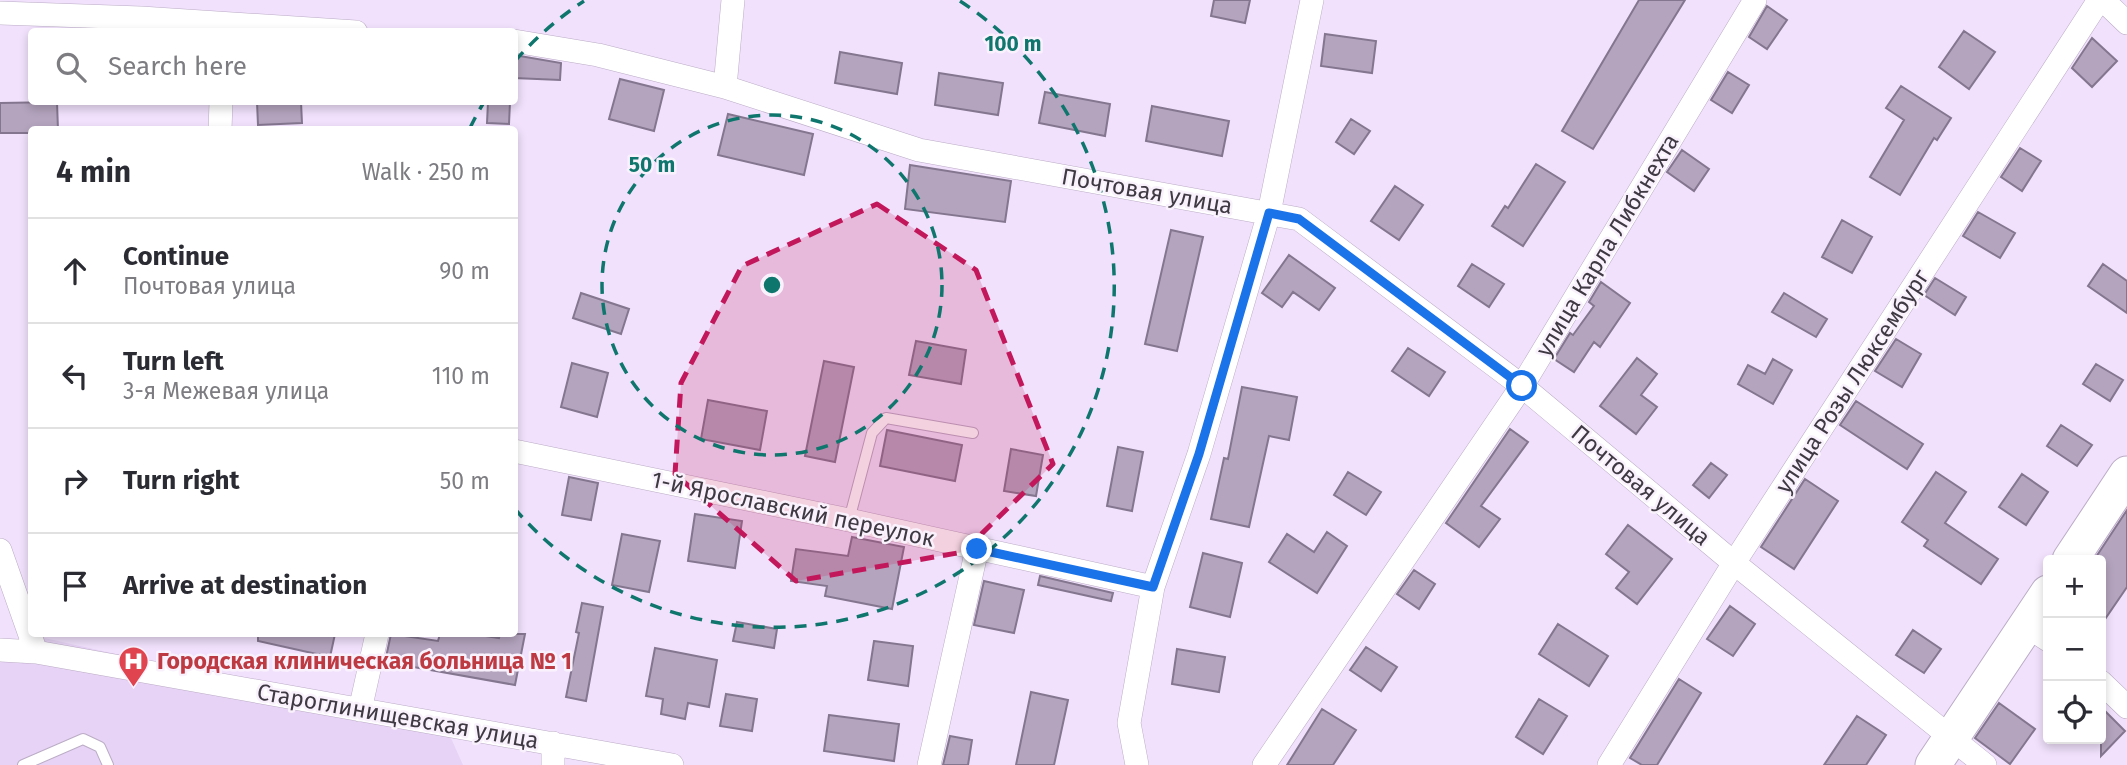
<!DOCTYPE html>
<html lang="en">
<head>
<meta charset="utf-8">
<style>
  body { margin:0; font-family:"Fira Sans",sans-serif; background:#f2f2f3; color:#2b2b33 }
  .controls { position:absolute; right:21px; bottom:21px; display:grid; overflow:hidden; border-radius:7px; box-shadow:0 4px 10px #0003 }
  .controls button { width:63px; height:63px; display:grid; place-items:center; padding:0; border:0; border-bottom:2px solid #e1e1e2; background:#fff; color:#2b2b33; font:35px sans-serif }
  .stop { position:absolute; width:21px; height:21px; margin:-16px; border:5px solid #1a73e8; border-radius:50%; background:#fff }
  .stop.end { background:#1a73e8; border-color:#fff; box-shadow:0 2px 7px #0008 }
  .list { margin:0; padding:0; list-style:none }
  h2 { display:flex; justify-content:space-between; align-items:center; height:91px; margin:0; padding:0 28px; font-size:30px }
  h2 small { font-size:23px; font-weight:400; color:#7c7c81 }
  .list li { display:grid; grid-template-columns:46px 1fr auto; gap:21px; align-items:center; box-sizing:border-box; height:105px; padding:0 28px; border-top:2px solid #e1e1e2 }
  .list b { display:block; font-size:26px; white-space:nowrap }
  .list p { margin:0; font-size:23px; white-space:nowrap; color:#7c7c81 }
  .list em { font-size:23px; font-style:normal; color:#7c7c81 }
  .icon { flex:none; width:38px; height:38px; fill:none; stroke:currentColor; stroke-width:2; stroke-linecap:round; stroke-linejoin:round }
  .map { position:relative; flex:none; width:2127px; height:765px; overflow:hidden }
  .search { position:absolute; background:#fff; box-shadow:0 4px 10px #0003; left:28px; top:28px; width:490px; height:77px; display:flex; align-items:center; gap:18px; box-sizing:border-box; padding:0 24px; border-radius:7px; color:#7c7c81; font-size:26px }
  .panel { position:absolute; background:#fff; box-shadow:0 4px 10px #0003; left:28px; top:126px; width:490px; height:511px; border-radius:7px }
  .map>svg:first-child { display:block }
  .built { fill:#e7d3f5 }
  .building { fill:#b4a4be; stroke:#84768f; stroke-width:2 }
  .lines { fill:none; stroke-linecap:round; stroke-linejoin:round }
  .lane-casing { stroke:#bbacc6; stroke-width:12 }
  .street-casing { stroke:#bbacc6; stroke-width:24 }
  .primary-casing { stroke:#bbacc6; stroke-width:37 }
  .lane { stroke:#fff; stroke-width:10 }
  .street { stroke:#fff; stroke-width:23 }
  .primary { stroke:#fff; stroke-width:35 }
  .route { stroke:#1a73e8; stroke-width:9 }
  .marked { fill:#c2185b; fill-opacity:0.2; stroke:#c2185b; stroke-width:5; stroke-dasharray:14 9; stroke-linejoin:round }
  .ring { fill:none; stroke:#0f766e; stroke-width:3.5; stroke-dasharray:12 9 }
  .labels { text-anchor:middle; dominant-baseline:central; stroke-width:5; stroke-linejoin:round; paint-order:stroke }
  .street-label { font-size:23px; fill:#3f3943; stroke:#f9f2fd }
  .health-label { font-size:23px; font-weight:bold; fill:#be3a42; stroke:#f9f2fd; text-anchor:start }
  .centre { fill:#0f766e; stroke:#f9f2fd; stroke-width:3.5 }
  .ring-label { font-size:21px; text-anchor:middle; font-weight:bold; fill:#0f766e; stroke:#f9f2fd; stroke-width:5; stroke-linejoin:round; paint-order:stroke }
</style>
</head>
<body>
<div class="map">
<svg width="2127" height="765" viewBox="0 0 2127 765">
  <rect width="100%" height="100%" fill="#f1e1fc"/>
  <!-- built -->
  <path class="built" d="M44 638 446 727 463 765H0V649Z"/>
  <!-- building -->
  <path class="building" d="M1214 0H1250L1245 23 1211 16Z
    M1639 0H1685L1593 149 1562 131Z
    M1767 6 1787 20 1767 49 1749 37Z
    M1964 31 1995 52 1969 89 1939 67Z
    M1325 34 1376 41 1372 73 1321 66Z
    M2092 38 2117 61 2092 87 2072 68Z
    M840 52 902 63 897 94 835 83Z
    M514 55 561 63 560 80 514 78Z
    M1728 72 1749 85 1732 113 1711 100Z
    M939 73 1003 83 998 115 935 105Z
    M620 79 664 90 654 131 609 119Z
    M1901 86 1951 118 1937 140 1934 138 1900 195 1870 177 1904 120 1886 108Z
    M1045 92 1110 104 1105 136 1039 123Z
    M57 102 58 130H32V133H0V103Z
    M257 102H301L302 123 258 125Z
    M488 102H510L509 124 487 123Z
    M1152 106 1229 121 1222 156 1146 141Z
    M728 114 813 134 804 175 718 155Z
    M1351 119 1370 131 1354 154 1336 142Z
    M2020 148 2041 161 2022 191 2001 177Z
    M1682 150 1709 169 1694 191 1667 172Z
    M1536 164 1565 182 1523 246 1492 226 1505 206 1508 208Z
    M910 165 1011 181 1005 222 905 209Z
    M1395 186 1423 205 1399 240 1371 221Z
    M1978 212 2015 233 2000 258 1963 236Z
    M1842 220 1872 237 1852 273 1822 257Z
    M1171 230 1203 237 1177 351 1145 344Z
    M1289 255 1335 288 1319 310 1293 292 1282 307 1262 293Z
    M1472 264 1504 284 1489 307 1458 286Z
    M2103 264 2127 281V313L2088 286Z
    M1935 278 1966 297 1955 315 1924 295Z
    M1601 282 1630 303 1600 347 1594 342 1574 372 1554 359 1570 333 1573 335 1594 306 1589 302Z
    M581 293 629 309 621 334 573 318Z
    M1784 293 1827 319 1816 337 1772 312Z
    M1896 339 1921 354 1902 387 1875 371Z
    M916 341 966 350 961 384 909 375Z
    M1408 348 1445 372 1429 396 1392 371Z
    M1637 358 1657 374 1641 395 1657 407 1636 434 1600 406Z
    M1773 359 1792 370 1773 404 1738 384 1748 365 1765 374Z
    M824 361 854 367 835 462 805 456Z
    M572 363 608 373 597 417 561 407Z
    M2096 364 2123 380 2110 401 2083 384Z
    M1242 387 1297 397 1289 440 1269 436 1249 527 1211 519 1224 458 1228 459Z
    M708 400 767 411 760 450 701 439Z
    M1856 401 1923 444 1907 469 1840 425Z
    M2061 425 2092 445 2077 466 2047 446Z
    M1510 429 1528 442 1481 506 1500 519 1479 547 1446 523Z
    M887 430 962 445 955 481 880 466Z
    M1118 447 1143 452 1132 511 1107 506Z
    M1011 449 1043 455 1036 496 1004 491Z
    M1711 463 1727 475 1709 498 1693 485Z
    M1348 472 1381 492 1366 515 1334 495Z
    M1936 472 1966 492 1945 523 1998 559 1981 584 1924 546 1928 540 1902 522Z
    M2022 474 2048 492 2026 525 1999 507Z
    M569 477 598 483 591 520 562 515Z
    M1805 479 1838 501 1794 569 1761 547Z
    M2127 510V587L2101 625V560H2094Z
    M695 514 742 521 735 568 688 561Z
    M1628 525 1672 559 1637 604 1616 588 1629 572 1606 554Z
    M1327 532 1347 546 1317 593 1269 562 1287 534 1314 552Z
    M622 534 660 541 649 592 612 585Z
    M852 537 904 547 892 609 825 596 827 586 791 581 796 549 848 556Z
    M1203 553 1242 563 1230 617 1190 607Z
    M1414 570 1435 584 1419 609 1397 594Z
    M1040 576 1113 593 1111 601 1038 585Z
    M984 581 1024 590 1014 633 974 625Z
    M582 603 603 607 586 701 566 697 579 633 576 632Z
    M1730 606 1755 624 1733 656 1707 639Z
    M737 622 777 629 774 648 733 641Z
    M1558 624 1608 656 1589 686 1539 654Z
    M1913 630 1941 649 1924 673 1896 655Z
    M258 634H335L330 657 258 641Z
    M391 634 438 641 440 634H473L499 638 500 634H525L515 685 385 662Z
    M874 641 913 646 908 686 868 680Z
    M1366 647 1397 667 1381 691 1350 670Z
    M655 648 717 660 709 707 688 703 685 719 661 714 663 699 646 696Z
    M1177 649 1225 657 1219 692 1172 684Z
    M1679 679 1701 693 1657 765H1642L1630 758Z
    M1031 692 1068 700 1054 765H1016Z
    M726 694 757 699 752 731 720 726Z
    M1539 699 1567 716 1543 754 1516 737Z
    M1999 703 2035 729 2010 764 1975 738Z
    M2101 707 2125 731 2101 756Z
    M1322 709 1356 730 1333 765H1287Z
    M829 715 899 724 894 761 824 751Z
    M1857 716 1886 735 1866 765H1824Z
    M950 736 972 740 968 765H943Z"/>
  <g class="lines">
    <defs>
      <path id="lane" d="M849 520 872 433 886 418 973 433
        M23 765 83 739 100 747 108 765"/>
      <path id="street" d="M2103 0 2127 23
        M0 13 141 18 356 32
        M514 41 598 55 725 87 919 150 1299 219 1522 386 1734 563 1985 765
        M725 87 733 0
        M220 130 221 102
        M514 451 849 520 1153 587
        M0 550 36 652
        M2027 626 2048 640
        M0 650 36 652 672 765
        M2101 682 2127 707
        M360 710 377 634
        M553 743V765
        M929 765 977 549
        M1137 765 1129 723 1153 587 1199 454 1269 213 1312 0
        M1264 765 1522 386 1755 0
        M1609 765 1734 563 2099 0"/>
      <path id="primary" d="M2070 560 2127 474
        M1933 765 2048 593"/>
    </defs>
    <!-- lane casing -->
    <use href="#lane" class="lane-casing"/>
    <!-- street casing -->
    <use href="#street" class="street-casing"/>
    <!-- primary casing -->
    <use href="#primary" class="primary-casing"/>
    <!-- lane -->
    <use href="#lane" class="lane"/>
    <!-- street -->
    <use href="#street" class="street"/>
    <!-- primary -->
    <use href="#primary" class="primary"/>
  </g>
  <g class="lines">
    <!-- route -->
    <path class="route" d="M977 549 1153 587 1199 454 1269 213 1299 219 1522 386"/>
  </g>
  <!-- marked area -->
  <path class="marked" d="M877 204 976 270 1053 464 963 552 796 581 675 474 681 383 742 266Z"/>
  <!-- distance rings -->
  <g class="ring">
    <circle cx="772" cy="285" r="170"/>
    <path d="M470 128A341 341 0 0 1 484 102M515 61A341 341 0 0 1 584 1M960 1A341 341 0 1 1 515 509"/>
  </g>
  <!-- icons -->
  <defs>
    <symbol id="hospital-pin" viewBox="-11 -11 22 30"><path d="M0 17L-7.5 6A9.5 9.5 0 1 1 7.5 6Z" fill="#e0444e" stroke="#f9f2fd"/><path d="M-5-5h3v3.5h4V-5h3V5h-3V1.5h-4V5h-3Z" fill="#fff"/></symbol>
  </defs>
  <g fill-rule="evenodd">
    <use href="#hospital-pin" x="116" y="644" width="35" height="47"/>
  </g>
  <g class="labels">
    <!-- street labels -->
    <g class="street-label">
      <text transform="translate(1147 191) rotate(10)">Почтовая улица</text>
      <text transform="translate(1607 245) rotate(-59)">улица Карла Либкнехта</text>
      <text transform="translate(1852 381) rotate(-57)">улица Розы Люксембург</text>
      <text transform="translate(1641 485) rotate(40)">Почтовая улица</text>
      <text transform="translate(793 509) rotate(12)">1-й Ярославский переулок</text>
      <text transform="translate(398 716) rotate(10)">Староглинищевская улица</text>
    </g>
    <!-- health labels -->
    <g class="health-label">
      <text x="157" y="661">Городская клиническая больница № 1</text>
    </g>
  </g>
  <circle cx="772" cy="285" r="10" class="centre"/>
  <g class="ring-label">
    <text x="1013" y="51">100 m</text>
    <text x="652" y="172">50 m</text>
  </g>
</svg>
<div class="controls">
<button>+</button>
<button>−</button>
<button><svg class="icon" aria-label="locate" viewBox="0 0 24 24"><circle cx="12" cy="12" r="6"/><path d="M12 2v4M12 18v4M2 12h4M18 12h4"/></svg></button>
</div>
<div class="stop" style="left:1522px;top:386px"></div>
<div class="stop end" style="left:977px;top:549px"></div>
<div class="search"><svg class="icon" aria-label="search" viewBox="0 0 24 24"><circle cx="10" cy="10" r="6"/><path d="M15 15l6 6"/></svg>Search here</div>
<section class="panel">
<h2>4 min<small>Walk · 250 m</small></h2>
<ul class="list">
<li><svg class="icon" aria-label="ahead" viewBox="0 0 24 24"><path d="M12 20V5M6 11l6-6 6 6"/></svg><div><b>Continue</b><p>Почтовая улица</p></div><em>90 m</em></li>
<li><svg class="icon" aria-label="left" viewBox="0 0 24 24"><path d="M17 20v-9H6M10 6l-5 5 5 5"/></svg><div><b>Turn left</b><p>3-я Межевая улица</p></div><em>110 m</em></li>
<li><svg class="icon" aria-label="right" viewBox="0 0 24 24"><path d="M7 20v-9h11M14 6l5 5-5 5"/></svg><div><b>Turn right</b></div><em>50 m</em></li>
<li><svg class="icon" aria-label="arrive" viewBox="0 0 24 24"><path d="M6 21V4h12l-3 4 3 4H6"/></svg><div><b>Arrive at destination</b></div></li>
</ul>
</section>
</div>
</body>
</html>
